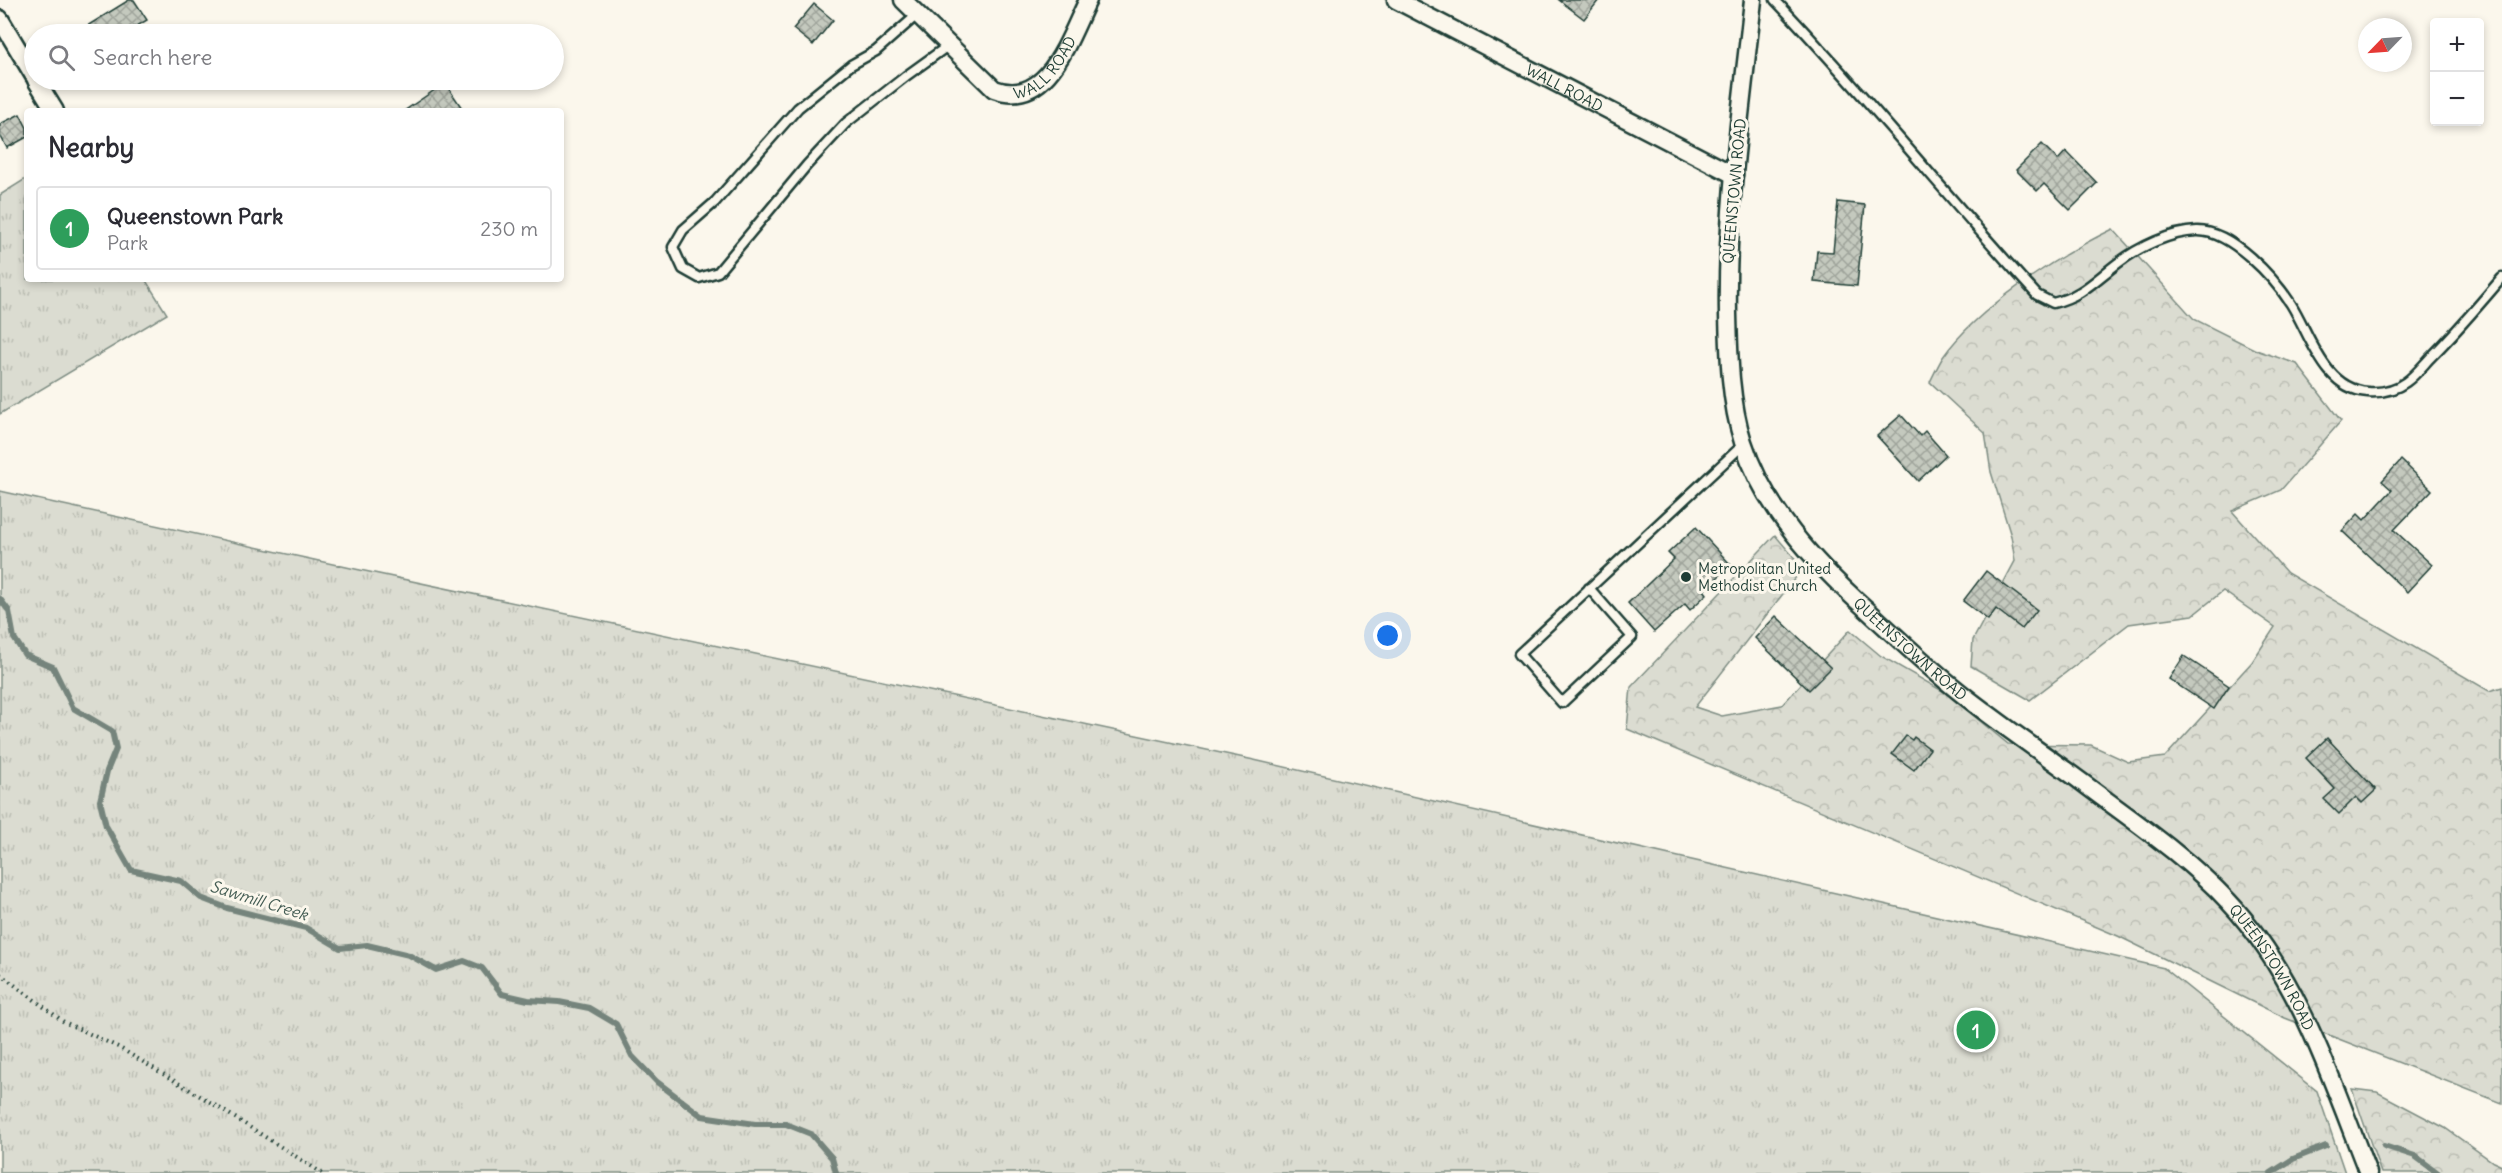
<!DOCTYPE html>
<html lang="en">
<head>
<meta charset="utf-8">
<style>
  body { margin:0; font-family:Delius,sans-serif; background:#f2f2f3; color:#2b2b33 }
  .controls { position:absolute; right:18px; top:18px; display:grid; overflow:hidden; border-radius:6px; box-shadow:0 3px 9px #0003 }
  .controls button { width:54px; height:54px; display:grid; place-items:center; padding:0; border:0; border-bottom:2px solid #e1e1e2; background:#fff; color:#2b2b33; font:30px sans-serif }
  .compass { position:absolute; left:2358px; top:18px; width:54px; height:54px; border-radius:50%; background:#fff; box-shadow:0 3px 9px #0003; rotate:245deg }
  .you { position:absolute; left:1388px; top:636px; width:21px; height:21px; margin:-15px; border:4px solid #fff; border-radius:50%; background:#1a73e8; box-shadow:0 0 0 9px #1a73e833 }
  .badge { display:grid; place-items:center; width:39px; height:39px; border-radius:50%; background:#ea580c; color:#fff; font-size:20px; font-weight:700 }
  .pin { position:absolute; translate:-50% -50%; border:3px solid #fff; box-shadow:0 2px 6px #0006 }
  .list { margin:0; padding:0; list-style:none }
  h2 { display:flex; justify-content:space-between; align-items:center; height:78px; margin:0; padding:0 24px; font-size:26px }
  h2 small { font-size:20px; font-weight:400; color:#7c7c81 }
  .list li { display:grid; grid-template-columns:39px 1fr auto; gap:18px; align-items:center; box-sizing:border-box; height:84px; margin:0 12px 12px; padding:0 12px; border:2px solid #e1e1e2; border-radius:6px }
  .list b { display:block; font-size:22px; white-space:nowrap }
  .list p { margin:0; font-size:20px; white-space:nowrap; color:#7c7c81 }
  .list em { font-size:20px; font-style:normal; color:#7c7c81 }
  .icon { flex:none; width:33px; height:33px; fill:none; stroke:currentColor; stroke-width:2; stroke-linecap:round; stroke-linejoin:round }
  .map { position:relative; flex:none; width:2502px; height:1173px; overflow:hidden }
  .search { position:absolute; background:#fff; box-shadow:0 3px 9px #0003; left:24px; top:24px; width:540px; height:66px; display:flex; align-items:center; gap:15px; box-sizing:border-box; padding:0 21px; border-radius:33px; color:#7c7c81; font-size:22px }
  .panel { position:absolute; background:#fff; box-shadow:0 3px 9px #0003; left:24px; top:108px; width:540px; height:174px; border-radius:6px }
  .map>svg:first-child { display:block }
  .forest { fill:url(#forest-crowns); stroke:#7d8c82; stroke-width:1.5 }
  .park { fill:url(#park-tufts); stroke:#7d8c82; stroke-width:1.5 }
  .lines { fill:none; stroke-linecap:round; stroke-linejoin:round }
  .stream { stroke:#74847b; stroke-width:6 }
  .building { fill:url(#building-cross-hatch); stroke:#1f3d34; stroke-width:1.5 }
  .service-casing { stroke:#1f3d34; stroke-width:13 }
  .minor-casing { stroke:#1f3d34; stroke-width:21 }
  .path { stroke:#1f3d34; stroke-width:4; stroke-dasharray:1.5 4.5; stroke-linecap:butt }
  .service { stroke:#fbf7ec; stroke-width:8 }
  .minor { stroke:#fbf7ec; stroke-width:16 }
  .poi-dot { fill:#1f3d34; stroke:#fbf7ec; stroke-width:2 }
  .labels { text-anchor:middle; dominant-baseline:central; stroke-width:6; stroke-linejoin:round; paint-order:stroke }
  .street-label { font-size:15px; fill:#1f3d34; stroke:#fbf7ec }
  .poi-label { font-size:15px; fill:#1f3d34; stroke:#fbf7ec; text-anchor:start }
  .water-label { font-size:16px; font-style:italic; fill:#425b52; stroke:#fbf7ec }
</style>
</head>
<body>
<div class="map">
<svg width="2502" height="1173" viewBox="0 0 2502 1173">
  <defs>
    <pattern id="forest-crowns" width="20" height="18" patternUnits="userSpaceOnUse" patternTransform="scale(1.5)"><rect width="20" height="18" fill="#dbdcd1"/><path d="M2 6a3 3 0 1 1 6 0M12 15a3 3 0 1 1 6 0" fill="none" stroke="#bcbeb4"/></pattern>
    <pattern id="park-tufts" width="24" height="20" patternUnits="userSpaceOnUse" patternTransform="scale(1.5)"><rect width="24" height="20" fill="#dbdcd1"/><path d="M3 7l-1-3M5 7V3M7 7l1-3M15 17l-1-3M17 17v-4M19 17l1-3" fill="none" stroke="#bcbeb4"/></pattern>
    <pattern id="building-cross-hatch" width="8" height="8" patternUnits="userSpaceOnUse" patternTransform="scale(1.5)"><rect width="8" height="8" fill="#c4c9be"/><path d="M0 0l8 8M0 8l8-8" fill="none" stroke="#9fa49b"/></pattern>
  </defs>
  <rect width="100%" height="100%" fill="#fbf7ec"/>
  <filter id="ink" filterUnits="userSpaceOnUse"><feTurbulence type="fractalNoise" baseFrequency=".0167" numOctaves="2"/><feDisplacementMap in="SourceGraphic" scale="12" xChannelSelector="R" yChannelSelector="G"/><feConvolveMatrix kernelMatrix="1 2 1 2 8 2 1 2 1" color-interpolation-filters="sRGB"/></filter>
  <g filter="url(#ink)">
    <!-- forest -->
    <path class="forest" d="M2113 229 2194 319 2256 350 2297 364 2341 421 2281 490 2232 511 2287 573 2489 691 2502 687V1103L2285 1018 2118 936 1627 729 1631 687 1775 535 1803 568 1695 707 1722 716 1782 705 1850 630 1881 656 1946 693 2008 744 2091 745 2128 762 2165 757 2252 662 2275 627 2223 591 2193 615 2129 624 2030 700 1971 666 1973 640 2015 561 2011 536 1991 472 1985 433 1930 382C1934 374 1938 365 1943 357 1977 308 2059 255 2113 229Z
      M2352 1089 2377 1092 2445 1128 2493 1162 2502 1166V1173H2381Z"/>
    <!-- park -->
    <path class="park" d="M27 178V279H145L167 314 0 414V195Z
      M0 491 360 570 1254 760 2164 968 2317 1091 2345 1173H0Z"/>
    <g class="lines">
      <!-- stream -->
      <path class="stream" d="M0 599 9 611 14 638 25 655 53 667 73 708 112 731 116 749 107 771 100 801 106 826 131 870 181 881 201 898 227 908 306 928 340 948 367 945 409 955 436 970 464 961 482 968 502 994 528 1000 559 1002 589 1008 616 1024 632 1056 657 1082 702 1116 755 1124H786L811 1134 832 1158 836 1173
        M2384 1146 2415 1156 2438 1173
        M2271 1173 2293 1159 2326 1146"/>
    </g>
    <!-- building -->
    <path class="building" d="M129 0H134L147 20 124 34H74Z
      M1559 0H1599L1584 19Z
      M814 4 833 20 813 45 793 29Z
      M445 83 464 111H404Z
      M20 114 27 128V137L7 148 0 135V124Z
      M2042 144 2058 160 2066 151 2097 183 2070 210 2044 184 2037 191 2016 170Z
      M1838 202 1865 205 1857 286 1814 282 1817 251 1833 252Z
      M1901 415 1920 436 1925 431 1946 455 1918 481 1877 436Z
      M2401 460 2432 490 2394 530 2432 565 2407 592 2342 531 2358 514 2364 520 2392 490 2382 481Z
      M1696 527 1731 565 1704 590 1707 594 1690 610 1685 604 1654 632 1628 603 1674 559 1668 553Z
      M1986 571 2037 610 2022 629 1996 609 1988 620 1963 601Z
      M1776 616 1831 668 1809 690 1755 638Z
      M2184 656 2229 686 2214 709 2169 679Z
      M1906 736 1912 740 1914 737 1930 749 1914 770 1892 754Z
      M2327 738 2376 790 2362 803 2356 797 2339 814 2324 799 2335 789 2306 758Z"/>
    <g class="lines">
      <defs>
        <path id="service" d="M1775 0C1866 95 1948 198 2037 295L2053 303C2082 296 2094 281 2118 263 2139 247 2170 232 2197 231 2231 230 2274 278 2291 304 2311 336 2324 389 2368 392 2382 393 2395 390 2406 382 2416 375 2424 364 2432 356 2457 331 2479 305 2502 278
          M918 14 876 51 851 65 798 108 715 202 683 230 673 247 683 269 699 278 718 272 807 165 846 123 906 76 949 45
          M1589 588 1632 637 1562 703 1519 654 1744 444"/>
        <g id="minor">
          <path id="s1" d="M903 0 994 89C1048 109 1069 38 1088 0"/>
          <path id="s2" d="M1396 0 1734 175"/>
          <path id="s3" d="M1753 0C1742 104 1726 209 1728 314 1729 357 1730 401 1743 442 1764 508 1815 563 1865 608 1896 637 1928 667 1962 694 2001 725 2043 753 2083 783 2132 820 2186 856 2228 901 2298 975 2331 1079 2368 1173"/>
          <path d="M0 19 34 76"/>
          <path d="M36 80 55 111"/>
        </g>
      </defs>
      <!-- service casing -->
      <use href="#service" class="service-casing"/>
      <!-- minor casing -->
      <use href="#minor" class="minor-casing"/>
      <!-- path -->
      <path class="path" d="M0 974 64 1022 118 1047 210 1102 322 1173"/>
      <!-- service -->
      <use href="#service" class="service"/>
      <!-- minor -->
      <use href="#minor" class="minor"/>
    </g>
  </g>
  <!-- markers -->
  <circle class="poi-dot" cx="1686" cy="577" r="6"/>
  <g class="labels">
    <!-- street labels -->
    <g class="street-label">
      <text stroke="none"><textPath href="#s1" startOffset="189">WALL ROAD</textPath></text>
      <text stroke="none"><textPath href="#s2" startOffset="190">WALL ROAD</textPath></text>
      <text transform="translate(1734 191) rotate(-85)">QUEENSTOWN ROAD</text>
      <text stroke="none"><textPath href="#s3" startOffset="714">QUEENSTOWN ROAD</textPath></text>
      <text stroke="none"><textPath href="#s3" startOffset="1200">QUEENSTOWN ROAD</textPath></text>
    </g>
    <!-- poi labels -->
    <g class="poi-label">
      <text x="1698" y="568">Metropolitan United<tspan x="1698" dy="17">Methodist Church</tspan></text>
    </g>
    <!-- water labels -->
    <g class="water-label">
      <text transform="translate(259 900) rotate(17)">Sawmill Creek</text>
    </g>
  </g>
</svg>
<div class="controls">
<button>+</button>
<button>−</button>
</div>
<svg class="compass" viewBox="-18 -18 36 36"><path d="M0-13l5 13h-10z" fill="#e53935"/><path d="M0 13l5-13h-10z" fill="#7c7c81"/></svg>
<div class="you"></div>
<div class="pin badge" style="left:1976px;top:1030px;background:#2e9e5b">1</div>
<div class="search"><svg class="icon" aria-label="search" viewBox="0 0 24 24"><circle cx="10" cy="10" r="6"/><path d="M15 15l6 6"/></svg>Search here</div>
<section class="panel">
<h2>Nearby<small></small></h2>
<ul class="list">
<li><span class="badge" style="background:#2e9e5b">1</span><div><b>Queenstown Park</b><p>Park</p></div><em>230 m</em></li>
</ul>
</section>
</div>
</body>
</html>
